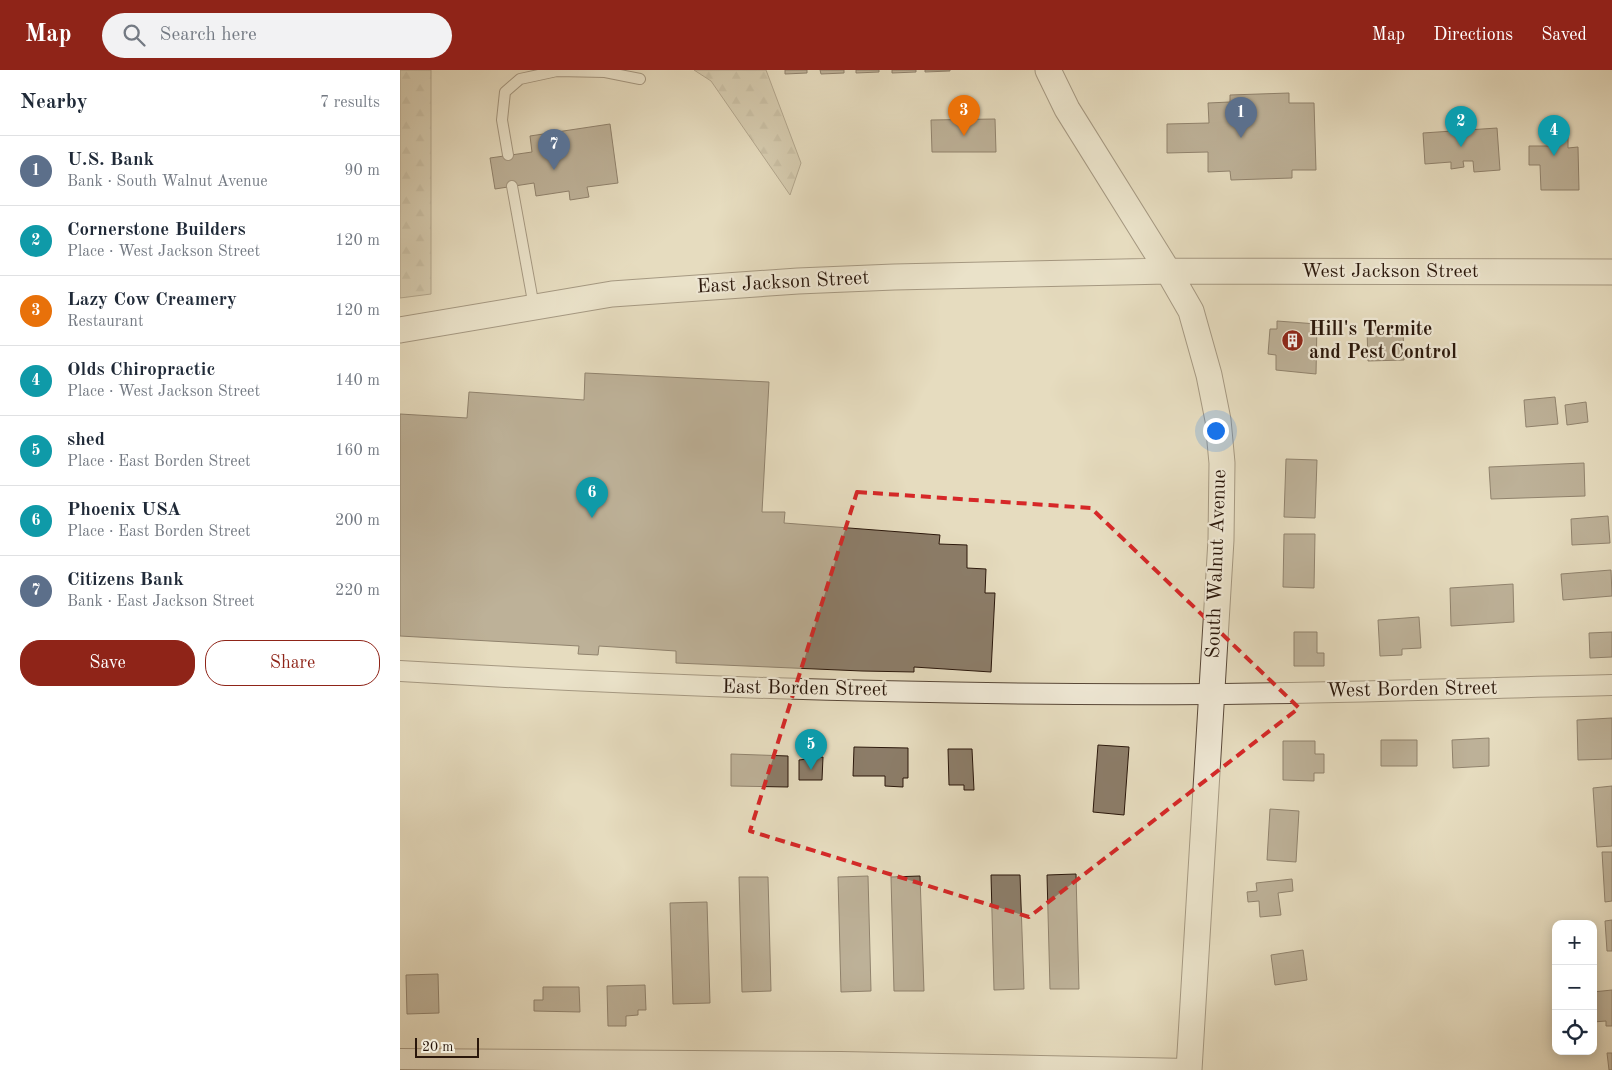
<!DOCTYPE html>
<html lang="en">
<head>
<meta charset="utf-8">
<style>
  body { margin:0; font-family:"Old Standard TT",serif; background:#f2f2f3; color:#1f2937 }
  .controls { position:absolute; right:15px; bottom:15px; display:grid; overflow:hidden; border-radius:10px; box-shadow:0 2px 12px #0003 }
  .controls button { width:45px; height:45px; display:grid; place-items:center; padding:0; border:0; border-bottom:1px solid #e0e1e3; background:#fff; color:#1f2937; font:25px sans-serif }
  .scale { position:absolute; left:15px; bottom:12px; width:64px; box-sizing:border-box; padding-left:5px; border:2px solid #2a170b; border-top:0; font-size:14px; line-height:18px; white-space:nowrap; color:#2a170b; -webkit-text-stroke:4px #efe8d5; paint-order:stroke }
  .you { position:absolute; left:815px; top:360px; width:18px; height:18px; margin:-12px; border:4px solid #fff; border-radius:50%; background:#1a73e8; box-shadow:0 0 0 8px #1a73e833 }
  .badge { display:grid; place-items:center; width:32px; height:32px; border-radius:50%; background:#8f2418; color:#fff; font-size:16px; font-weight:700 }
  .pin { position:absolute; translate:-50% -41px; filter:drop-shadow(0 1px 2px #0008) }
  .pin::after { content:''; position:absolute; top:26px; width:18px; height:15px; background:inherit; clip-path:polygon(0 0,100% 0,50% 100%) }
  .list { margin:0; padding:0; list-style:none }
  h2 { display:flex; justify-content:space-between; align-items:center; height:65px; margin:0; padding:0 20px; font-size:21px }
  h2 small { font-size:16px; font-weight:400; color:#747a83 }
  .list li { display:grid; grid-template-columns:32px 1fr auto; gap:15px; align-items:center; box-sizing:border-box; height:70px; padding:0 20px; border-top:1px solid #e0e1e3 }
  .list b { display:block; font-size:19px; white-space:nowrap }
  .list p { margin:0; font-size:16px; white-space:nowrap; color:#747a83 }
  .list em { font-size:16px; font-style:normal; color:#747a83 }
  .actions { display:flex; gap:10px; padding:15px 20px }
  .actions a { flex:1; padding:11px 0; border:1px solid #8f2418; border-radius:20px; text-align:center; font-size:18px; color:#8f2418 }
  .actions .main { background:#8f2418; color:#fff }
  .icon { flex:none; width:28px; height:28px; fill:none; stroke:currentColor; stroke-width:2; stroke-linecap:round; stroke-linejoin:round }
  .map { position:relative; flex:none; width:1212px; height:1000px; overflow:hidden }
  header { display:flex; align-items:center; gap:30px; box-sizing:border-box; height:70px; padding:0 25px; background:#8f2418; color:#fff }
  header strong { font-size:24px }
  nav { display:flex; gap:28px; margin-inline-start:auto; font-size:18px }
  .search { width:350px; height:45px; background:#f2f2f3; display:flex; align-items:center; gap:12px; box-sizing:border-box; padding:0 18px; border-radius:28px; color:#747a83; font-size:19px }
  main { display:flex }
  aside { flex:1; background:#fff }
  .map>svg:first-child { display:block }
  .forest { fill:url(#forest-firs); stroke:#786956 }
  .building { fill:#8c7d69; stroke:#2a170b }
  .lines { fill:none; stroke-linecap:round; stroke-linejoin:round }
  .service-casing { stroke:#594838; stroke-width:12 }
  .minor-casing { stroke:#594838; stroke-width:22 }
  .tertiary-casing { stroke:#594838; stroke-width:27 }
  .service { stroke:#efe8d5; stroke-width:10 }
  .minor { stroke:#efe8d5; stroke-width:20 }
  .tertiary { stroke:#efe8d5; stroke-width:25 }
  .marked { fill:none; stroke:#d62828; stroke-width:4; stroke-dasharray:10 6; stroke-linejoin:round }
  .labels { text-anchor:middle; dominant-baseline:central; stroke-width:4.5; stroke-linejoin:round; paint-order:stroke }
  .street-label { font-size:20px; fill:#2a170b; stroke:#efe8d5 }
  .poi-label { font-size:20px; font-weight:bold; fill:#2a170b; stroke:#efe8d5; text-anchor:start }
</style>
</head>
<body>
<header>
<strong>Map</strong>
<div class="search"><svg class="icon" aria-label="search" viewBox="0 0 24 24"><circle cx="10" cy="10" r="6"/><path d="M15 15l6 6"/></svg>Search here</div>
<nav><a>Map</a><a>Directions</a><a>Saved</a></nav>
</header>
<main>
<aside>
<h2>Nearby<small>7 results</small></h2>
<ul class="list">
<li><span class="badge" style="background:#5c6f8a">1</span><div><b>U.S. Bank</b><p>Bank · South Walnut Avenue</p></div><em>90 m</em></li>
<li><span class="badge" style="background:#0f9aa8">2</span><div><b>Cornerstone Builders</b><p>Place · West Jackson Street</p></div><em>120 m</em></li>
<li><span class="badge" style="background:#e8710a">3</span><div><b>Lazy Cow Creamery</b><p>Restaurant</p></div><em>120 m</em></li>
<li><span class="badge" style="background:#0f9aa8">4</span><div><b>Olds Chiropractic</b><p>Place · West Jackson Street</p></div><em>140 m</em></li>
<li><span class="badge" style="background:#0f9aa8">5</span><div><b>shed</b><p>Place · East Borden Street</p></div><em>160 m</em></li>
<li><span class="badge" style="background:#0f9aa8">6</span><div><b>Phoenix USA</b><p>Place · East Borden Street</p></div><em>200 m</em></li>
<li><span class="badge" style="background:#5c6f8a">7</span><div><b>Citizens Bank</b><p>Bank · East Jackson Street</p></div><em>220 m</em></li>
</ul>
<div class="actions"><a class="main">Save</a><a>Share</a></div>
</aside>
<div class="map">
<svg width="1212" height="1000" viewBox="0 0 1212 1000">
  <defs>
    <pattern id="forest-firs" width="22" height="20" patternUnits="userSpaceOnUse" patternTransform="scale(1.25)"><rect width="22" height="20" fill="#c6bba0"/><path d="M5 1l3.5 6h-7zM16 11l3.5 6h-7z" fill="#aaa088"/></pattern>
  </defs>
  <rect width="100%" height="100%" fill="#e6dcbf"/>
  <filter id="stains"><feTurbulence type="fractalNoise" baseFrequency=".004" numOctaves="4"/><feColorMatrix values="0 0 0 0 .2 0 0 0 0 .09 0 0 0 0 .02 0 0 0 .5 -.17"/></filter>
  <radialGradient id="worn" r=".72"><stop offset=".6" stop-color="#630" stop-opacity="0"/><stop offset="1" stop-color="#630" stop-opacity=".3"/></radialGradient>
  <!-- forest -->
  <path class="forest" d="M0 0H31V224L0 228Z
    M294 0H366L401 93 390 125 311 11Z"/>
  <!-- building -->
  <path class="building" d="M385 0H407V3L385 4Z
    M420 0H444V3L421 4Z
    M456 0H479V2L456 3Z
    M492 0H516V2L492 3Z
    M525 0H550V1L525 2Z
    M889 23V33H914L916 100H892V108L831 110 830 101 808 102V82L767 83V54L809 53 808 33 830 32V25Z
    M595 49 596 82H532L531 50Z
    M210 54 218 113 187 117 189 127 170 130 169 121 136 126 134 113 95 119 90 88 132 82 130 66Z
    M1097 58 1100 100 1074 102 1073 91H1063L1064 97 1051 99V92L1025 94 1023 63Z
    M1155 64H1168V78L1178 77 1179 120H1141L1140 95H1129V76H1155Z
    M877 251 917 254 916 304 876 300V285L868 284 870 259H877Z
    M1003 259 1004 290 968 291 967 260Z
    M185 303 369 312 362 442H385L384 453 540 465 539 474 567 475V498L586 499 585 523H595L591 602 514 597V602L462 601 276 593V581L199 576 198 585 178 584 179 576 0 566V344L67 348 69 322 184 330Z
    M1155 327 1158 354 1126 357 1124 330Z
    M1186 332 1188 352 1167 355 1165 335Z
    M886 389 917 390 915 448 884 447Z
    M1184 393 1185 426 1091 429 1089 397Z
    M1208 446 1210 473 1172 475 1171 449Z
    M884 464H915L914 518 883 517Z
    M1211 500 1212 526 1163 530 1161 504Z
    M1113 514 1114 552 1051 556 1050 518Z
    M1019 547 1021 578 1002 579V585L980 586 978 550Z
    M894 562H917V583H924V596H894Z
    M1212 562V587L1190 588 1189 563Z
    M1212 648V689L1178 690 1177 650Z
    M1089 668V696L1053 698 1052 670Z
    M981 670H1017V696H981Z
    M883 671H915V684H924V703H914V711L883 710Z
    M698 675 729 677 724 745 693 742Z
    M454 677 508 678V708H503V717L485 716V706H453Z
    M548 679H572L574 720H564V715H549Z
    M331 684 388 686V717L331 716Z
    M423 687 422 710H399V690Z
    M1212 716V776L1197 777 1193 718Z
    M870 739 899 741 896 792 867 790Z
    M1202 782H1212V831L1205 832Z
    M676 804 679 919H650L647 805Z
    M591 805H620L624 919 594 920Z
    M468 806 471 921 441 922 438 807Z
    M520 806 524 921H494L491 807Z
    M339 807H368L371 921 342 922Z
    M892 809 893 821 878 823 881 845 860 847 859 831 848 832 847 822 857 821 856 813Z
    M307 832 310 933 273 934 270 833Z
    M1212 850V881H1207L1205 851Z
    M903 880 907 910 875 915 871 885Z
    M38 904 39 943 7 944 6 905Z
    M245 915 246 940H238V945L226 946V956H208L207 916Z
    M143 917H179L180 942 134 941V930H143Z
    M1212 920V956H1206V951L1193 952V922Z
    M1207 983H1212V1000H1209Z"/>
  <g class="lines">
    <defs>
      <path id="service" d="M108 85 102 50 105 22 120 9 157 1 205 2 240 9
        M112 116 134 237"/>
      <path id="minor" d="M0 601C270 617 540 626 810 624 944 623 1078 618 1212 615
        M0 989 441 992 789 999"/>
      <path id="tertiary" d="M648 0 667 39 768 201 791 241 809 305 818 350 822 393 821 470 789 1000
        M0 260 212 224 398 211 494 207 768 201 1212 202"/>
    </defs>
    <!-- service casing -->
    <use href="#service" class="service-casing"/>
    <!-- minor casing -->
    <use href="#minor" class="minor-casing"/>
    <!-- tertiary casing -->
    <use href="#tertiary" class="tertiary-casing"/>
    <!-- service -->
    <use href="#service" class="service"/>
    <!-- minor -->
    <use href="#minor" class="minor"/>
    <!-- tertiary -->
    <use href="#tertiary" class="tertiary"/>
  </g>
  <!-- marked area -->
  <path d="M0 0H1212V1000H0ZM457 422 691 438 899 638 629 847 350 761Z" fill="#e6dcbf" fill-opacity=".55" fill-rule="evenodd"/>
  <path class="marked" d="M457 422 691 438 899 638 629 847 350 761Z"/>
  <!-- icons -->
  <defs>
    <symbol id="building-disc" viewBox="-11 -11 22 22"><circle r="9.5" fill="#8f2418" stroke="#efe8d5"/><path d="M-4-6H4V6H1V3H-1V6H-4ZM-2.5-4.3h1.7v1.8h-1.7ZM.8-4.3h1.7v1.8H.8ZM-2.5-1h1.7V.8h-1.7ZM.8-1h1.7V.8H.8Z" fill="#fff"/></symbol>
  </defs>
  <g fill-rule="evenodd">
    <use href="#building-disc" x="880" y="258" width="25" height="25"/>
  </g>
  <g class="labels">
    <!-- street labels -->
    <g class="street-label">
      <text x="990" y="202">West Jackson Street</text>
      <text transform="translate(383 213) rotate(-3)">East Jackson Street</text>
      <text transform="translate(817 494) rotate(-88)">South Walnut Avenue</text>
      <text transform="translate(405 619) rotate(1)">East Borden Street</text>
      <text transform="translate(1012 620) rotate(-1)">West Borden Street</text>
    </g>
    <!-- poi labels -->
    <g class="poi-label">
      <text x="909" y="260">Hill's Termite<tspan x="909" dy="23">and Pest Control</tspan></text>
    </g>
  </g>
  <rect width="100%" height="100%" filter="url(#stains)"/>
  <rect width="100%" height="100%" fill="url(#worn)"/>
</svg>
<div class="controls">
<button>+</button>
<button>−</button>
<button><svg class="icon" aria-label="locate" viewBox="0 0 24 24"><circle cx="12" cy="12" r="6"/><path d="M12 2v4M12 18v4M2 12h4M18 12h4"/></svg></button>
</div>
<div class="scale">20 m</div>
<div class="you"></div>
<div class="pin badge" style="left:841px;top:68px;background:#5c6f8a">1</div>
<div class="pin badge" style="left:1061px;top:77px;background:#0f9aa8">2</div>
<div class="pin badge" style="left:564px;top:66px;background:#e8710a">3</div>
<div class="pin badge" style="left:1154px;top:86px;background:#0f9aa8">4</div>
<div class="pin badge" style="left:411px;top:700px;background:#0f9aa8">5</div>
<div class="pin badge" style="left:192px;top:448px;background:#0f9aa8">6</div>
<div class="pin badge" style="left:154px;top:100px;background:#5c6f8a">7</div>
</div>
</main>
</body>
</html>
